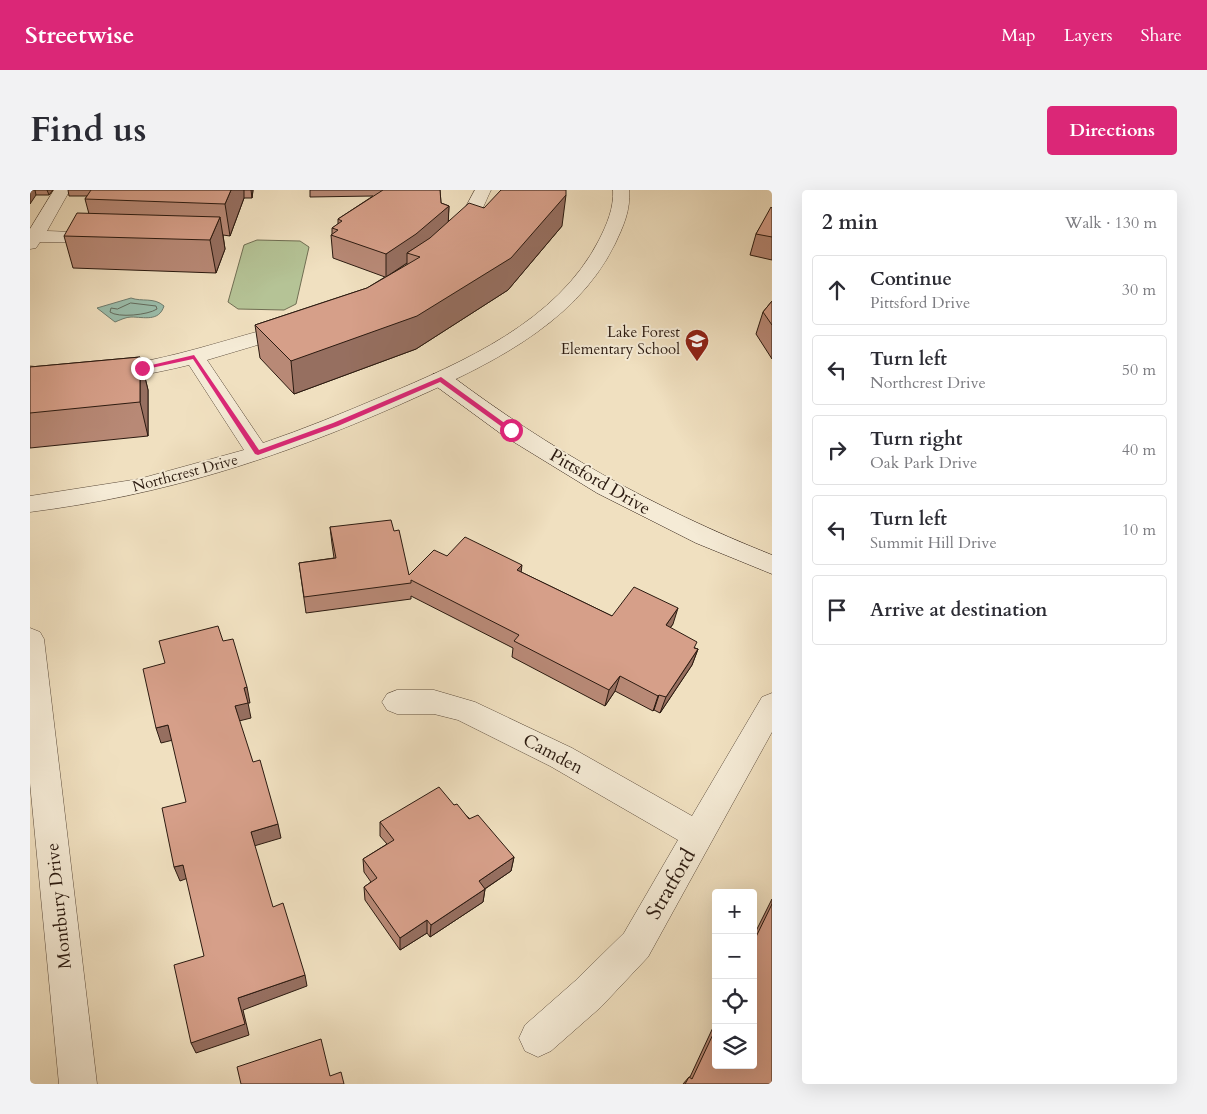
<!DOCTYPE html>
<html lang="en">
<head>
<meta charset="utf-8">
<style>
  body { margin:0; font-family:Cardo,serif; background:#f2f2f3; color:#2b2b33 }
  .controls { position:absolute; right:15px; bottom:15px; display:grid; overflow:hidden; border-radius:5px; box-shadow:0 5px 20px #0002 }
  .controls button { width:45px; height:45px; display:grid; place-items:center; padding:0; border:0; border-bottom:1px solid #e1e1e2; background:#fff; color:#2b2b33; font:25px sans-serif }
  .stop { position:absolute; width:15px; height:15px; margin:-11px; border:4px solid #db2777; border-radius:50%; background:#fff }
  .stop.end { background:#db2777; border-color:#fff; box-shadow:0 1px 5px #0008 }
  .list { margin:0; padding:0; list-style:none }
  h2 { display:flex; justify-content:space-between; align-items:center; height:65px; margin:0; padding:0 20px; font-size:21px }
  h2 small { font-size:16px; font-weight:400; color:#7c7c81 }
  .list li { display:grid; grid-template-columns:32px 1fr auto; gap:15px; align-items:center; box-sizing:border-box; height:70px; margin:0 10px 10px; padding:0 10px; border:1px solid #e1e1e2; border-radius:5px }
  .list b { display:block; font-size:19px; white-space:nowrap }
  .list p { margin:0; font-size:16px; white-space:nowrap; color:#7c7c81 }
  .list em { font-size:16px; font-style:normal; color:#7c7c81 }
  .icon { flex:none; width:28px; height:28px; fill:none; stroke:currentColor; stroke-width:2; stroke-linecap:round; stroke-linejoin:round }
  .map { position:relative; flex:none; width:742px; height:894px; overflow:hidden; border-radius:5px }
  header { display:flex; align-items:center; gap:30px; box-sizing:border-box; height:70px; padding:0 25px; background:#db2777; color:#fff }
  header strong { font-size:24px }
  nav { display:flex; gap:28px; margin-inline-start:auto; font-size:18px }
  .intro { display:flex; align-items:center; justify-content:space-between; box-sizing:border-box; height:120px; padding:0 30px }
  h1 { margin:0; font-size:35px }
  .button { padding:12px 22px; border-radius:5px; background:#db2777; color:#fff; font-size:18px; font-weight:700 }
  main { display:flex; gap:30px; padding:0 30px }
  aside { flex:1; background:#fff; border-radius:5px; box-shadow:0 5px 20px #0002 }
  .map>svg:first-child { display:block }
  .green { fill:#b5c396; stroke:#706e53 }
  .water { fill:#9bbeac; stroke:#6e7c6e }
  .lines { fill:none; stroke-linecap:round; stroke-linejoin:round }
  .shore { stroke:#636c5e; stroke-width:1 }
  .street-casing { stroke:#5c4c3c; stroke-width:1 }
  .secondary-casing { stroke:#2b1a10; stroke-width:1 }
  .street { fill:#f5ebd6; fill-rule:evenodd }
  .secondary { fill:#f5ebd6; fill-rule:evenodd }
  .wall { fill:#b88976; stroke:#2b1a10; fill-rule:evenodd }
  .shaded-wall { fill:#966f60; stroke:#2b1a10 }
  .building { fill:#d69f89; stroke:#2b1a10 }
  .route { fill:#db2777 }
  .labels { text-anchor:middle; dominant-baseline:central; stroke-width:4; stroke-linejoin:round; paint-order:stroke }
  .far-poi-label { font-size:15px; fill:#2b1a10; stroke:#f5ebd6; text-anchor:end }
  .far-street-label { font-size:15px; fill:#2b1a10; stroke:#f5ebd6 }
  .street-label { font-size:18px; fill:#2b1a10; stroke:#f5ebd6 }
  .near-street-label { font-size:21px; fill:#2b1a10; stroke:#f5ebd6 }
</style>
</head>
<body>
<header>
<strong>Streetwise</strong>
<nav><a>Map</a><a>Layers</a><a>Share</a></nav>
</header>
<div class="intro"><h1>Find us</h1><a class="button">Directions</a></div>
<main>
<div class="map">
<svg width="742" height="894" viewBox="0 0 742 894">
  <rect width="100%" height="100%" fill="#f0e0c0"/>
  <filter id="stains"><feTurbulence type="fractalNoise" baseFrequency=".004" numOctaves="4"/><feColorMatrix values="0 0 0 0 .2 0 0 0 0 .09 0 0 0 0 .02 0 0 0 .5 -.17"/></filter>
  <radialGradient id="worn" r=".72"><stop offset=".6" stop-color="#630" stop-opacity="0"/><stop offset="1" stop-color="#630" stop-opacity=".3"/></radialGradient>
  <!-- green -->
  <path class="green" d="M227 50 270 51 279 57 266 114 254 120 208 119 198 112 214 55Z"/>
  <!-- water -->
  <path class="water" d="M101 108C112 112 124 107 134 116 129 132 114 127 101 127 96 127 90 130 85 132L67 118Z"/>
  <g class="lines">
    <!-- shore -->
    <path class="shore" d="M101 113 126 116 127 119C118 125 88 128 80 122L81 118 87 119Z"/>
    <defs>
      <path id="street" d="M24 0H40L17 41 71 43 77 44 80 48 77 52 71 53 10 52 6 58 0 59V39Z
        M445 0H461C453 16 441 54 419 49L416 45 428 31Z
        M583 0H599C601 20 593 37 585 54 544 138 450 179 369 215 246 269 134 305 0 322V306L109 289 214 260 159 175C105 188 56 196 0 188V176C95 189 174 154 264 132L271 134 274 138 271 142 177 170 233 253C274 239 313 223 353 206 433 172 527 132 569 50 577 34 584 18 583 0Z
        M0 438 10 442 14 449 67 894H29L0 593Z
        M367 500H404L445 512 542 558 662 626 732 507 742 503V542L618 767 571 817 521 861 508 867 495 861 489 848 495 835 545 791 594 743 648 650 520 576 428 530 404 524H367L357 520 352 512 357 504Z"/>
      <path id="secondary" d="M411 183 419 184C520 260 624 318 742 365V384L666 353 567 303 474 246 403 194 400 189 403 184Z"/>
    </defs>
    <!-- street casing -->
    <use href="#street" class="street-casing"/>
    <!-- secondary casing -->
    <use href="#secondary" class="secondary-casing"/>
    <!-- street -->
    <use href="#street" class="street"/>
    <!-- secondary -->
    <use href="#secondary" class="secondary"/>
  </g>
  <!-- wall -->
  <path class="wall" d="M0 0H23L19 5H6Z
    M38 0H223L222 8H214L200 46 193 45 195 59 186 83 43 78 34 46 59 24 55 9 57 6H39Z
    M280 0H410L411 13 419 16 418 31 454 18 532 36 478 100 386 159 264 204 230 168 225 135 337 98 355 87 303 68 301 45 302 44V38L308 34V29L343 6 280 7ZM377 73V75L360 85Z
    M742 18V70L720 65 726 44Z
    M742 111V169L726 144 733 122Z
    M110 167 118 200V246L0 258V177Z
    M300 337 364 341 379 385 417 366 491 382 582 426 643 434 640 438 665 458 668 459 662 475 630 523 624 520 623 521 585 501 575 516 482 467 483 458 381 406V409L276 423 269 373 304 368 302 354Z
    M424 615 484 667 481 681 455 699 453 712 400 747 397 743 370 760 335 710 334 697 341 692 334 682 333 669 357 654 350 646V632Z
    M742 709V894H653L659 887H660L686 831V875H723V747Z"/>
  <!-- shaded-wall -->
  <path class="shaded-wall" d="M0 0H5L6 5 0 14Z
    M17 0H23L19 5Z
    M201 0H214V8L200 46 195 14Z
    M221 0H223L222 8Z
    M536 5 532 36 478 100 386 159 264 204 261 171Z
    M419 16 418 38 377 63V73L356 87V64Z
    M190 27 195 59 186 83 180 50Z
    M110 167 118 200V246L110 212Z
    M492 375 490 391 487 380Z
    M648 418 643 434 630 451 636 435Z
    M668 459 662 475 630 523 636 507Z
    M590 486 585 501 575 516 579 500Z
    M217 497 220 513H218L221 528 209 531 205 516 214 498Z
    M629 505 624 520 623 521 628 506Z
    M138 535 143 550 131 553 126 538Z
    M248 634 251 648 224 656 221 642Z
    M484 667 481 681 447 704 449 691Z
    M153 675 158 688 150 691 144 677Z
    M455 699 453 712 400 747 401 735Z
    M397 730V743L370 760V748Z
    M275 785 277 796 213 820 219 845 166 863 161 853 208 808Z"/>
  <!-- building -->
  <path class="building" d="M61 0H201L195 14 55 9Z
    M353 0H410L411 13 419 16 386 44 356 64 301 45 308 40 302 38 312 31 308 29Z
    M471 0H536V5L481 68 387 126 261 171 225 135 337 98 390 67 377 63 400 48 439 13 454 18Z
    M741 17 742 18V47L726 44Z
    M47 23 190 27 180 50 34 46Z
    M742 111V135L733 122Z
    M110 167V212L0 223V177Z
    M361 330 364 341 369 340 379 385 404 360 417 366 435 347 492 375 487 380 582 426 604 397 648 418 636 435 667 452 664 458 668 459 636 507 629 505 628 506 590 486 579 500 484 451 489 445 381 390V393L274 407 269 373 306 368 300 337Z
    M188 436 193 451 203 449 217 497 214 498 218 513 205 516 223 572 230 570 248 634 221 642 243 717 253 713 275 785 208 808 215 834 161 853 144 775 174 766 153 675 144 677 132 618 156 612 138 535 126 538 113 479 135 473 129 451Z
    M409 597 424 615 427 614 439 629 448 625 484 667 449 691 455 699 401 735 397 730 370 748 334 697 347 688 333 669 364 650 350 632Z
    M742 714V894H655L659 887 662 889 686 838V875H723V753Z
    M291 849 300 886 311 882 314 894H211L207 877Z"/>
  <!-- route -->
  <path class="route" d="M164 165 229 260 303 233 411 187 484 240 479 242 410 192 308 236 228 265 225 264 163 169 112 180 109 178Z"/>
  <!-- icons -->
  <defs>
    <symbol id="school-pin" viewBox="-11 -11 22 30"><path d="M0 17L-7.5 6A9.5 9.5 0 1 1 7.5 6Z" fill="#8f2418" stroke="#f5ebd6"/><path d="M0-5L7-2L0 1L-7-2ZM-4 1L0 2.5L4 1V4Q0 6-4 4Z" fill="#fff"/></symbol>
  </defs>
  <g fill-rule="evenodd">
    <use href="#school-pin" x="653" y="137" width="28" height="38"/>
  </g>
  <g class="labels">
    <!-- far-poi labels -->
    <g class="far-poi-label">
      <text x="650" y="142">Lake Forest<tspan x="650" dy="17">Elementary School</tspan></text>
    </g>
    <!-- far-street labels -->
    <g class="far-street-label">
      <text transform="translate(155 283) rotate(-15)">Northcrest Drive</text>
    </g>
    <!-- street labels -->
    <g class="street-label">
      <text transform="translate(570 292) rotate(30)">Pittsford Drive</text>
      <text transform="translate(523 564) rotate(28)">Camden</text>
      <text transform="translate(29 716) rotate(-96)">Montbury Drive</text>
    </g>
    <!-- near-street labels -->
    <g class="near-street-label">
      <text transform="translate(641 694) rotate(-60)">Stratford</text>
    </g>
  </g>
  <rect width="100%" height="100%" filter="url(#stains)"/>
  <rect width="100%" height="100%" fill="url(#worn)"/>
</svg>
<div class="controls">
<button>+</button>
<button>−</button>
<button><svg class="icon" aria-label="locate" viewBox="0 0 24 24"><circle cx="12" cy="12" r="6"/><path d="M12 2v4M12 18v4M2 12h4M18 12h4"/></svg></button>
<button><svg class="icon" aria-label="layers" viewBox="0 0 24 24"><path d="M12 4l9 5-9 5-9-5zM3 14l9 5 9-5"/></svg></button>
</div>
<div class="stop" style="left:481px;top:240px"></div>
<div class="stop end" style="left:112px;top:178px"></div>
</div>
<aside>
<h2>2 min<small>Walk · 130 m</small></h2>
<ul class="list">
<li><svg class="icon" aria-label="ahead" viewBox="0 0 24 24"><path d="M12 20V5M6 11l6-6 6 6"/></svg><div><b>Continue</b><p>Pittsford Drive</p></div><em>30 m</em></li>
<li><svg class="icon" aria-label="left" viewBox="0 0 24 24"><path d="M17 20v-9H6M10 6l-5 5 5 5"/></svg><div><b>Turn left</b><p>Northcrest Drive</p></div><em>50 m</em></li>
<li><svg class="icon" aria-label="right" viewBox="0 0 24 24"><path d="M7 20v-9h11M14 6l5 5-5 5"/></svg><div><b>Turn right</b><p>Oak Park Drive</p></div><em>40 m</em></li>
<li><svg class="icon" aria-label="left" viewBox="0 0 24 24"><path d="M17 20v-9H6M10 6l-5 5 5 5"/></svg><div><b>Turn left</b><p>Summit Hill Drive</p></div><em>10 m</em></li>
<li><svg class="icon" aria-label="arrive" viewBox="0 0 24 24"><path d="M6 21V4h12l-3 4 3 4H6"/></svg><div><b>Arrive at destination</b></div></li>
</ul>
</aside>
</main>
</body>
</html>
